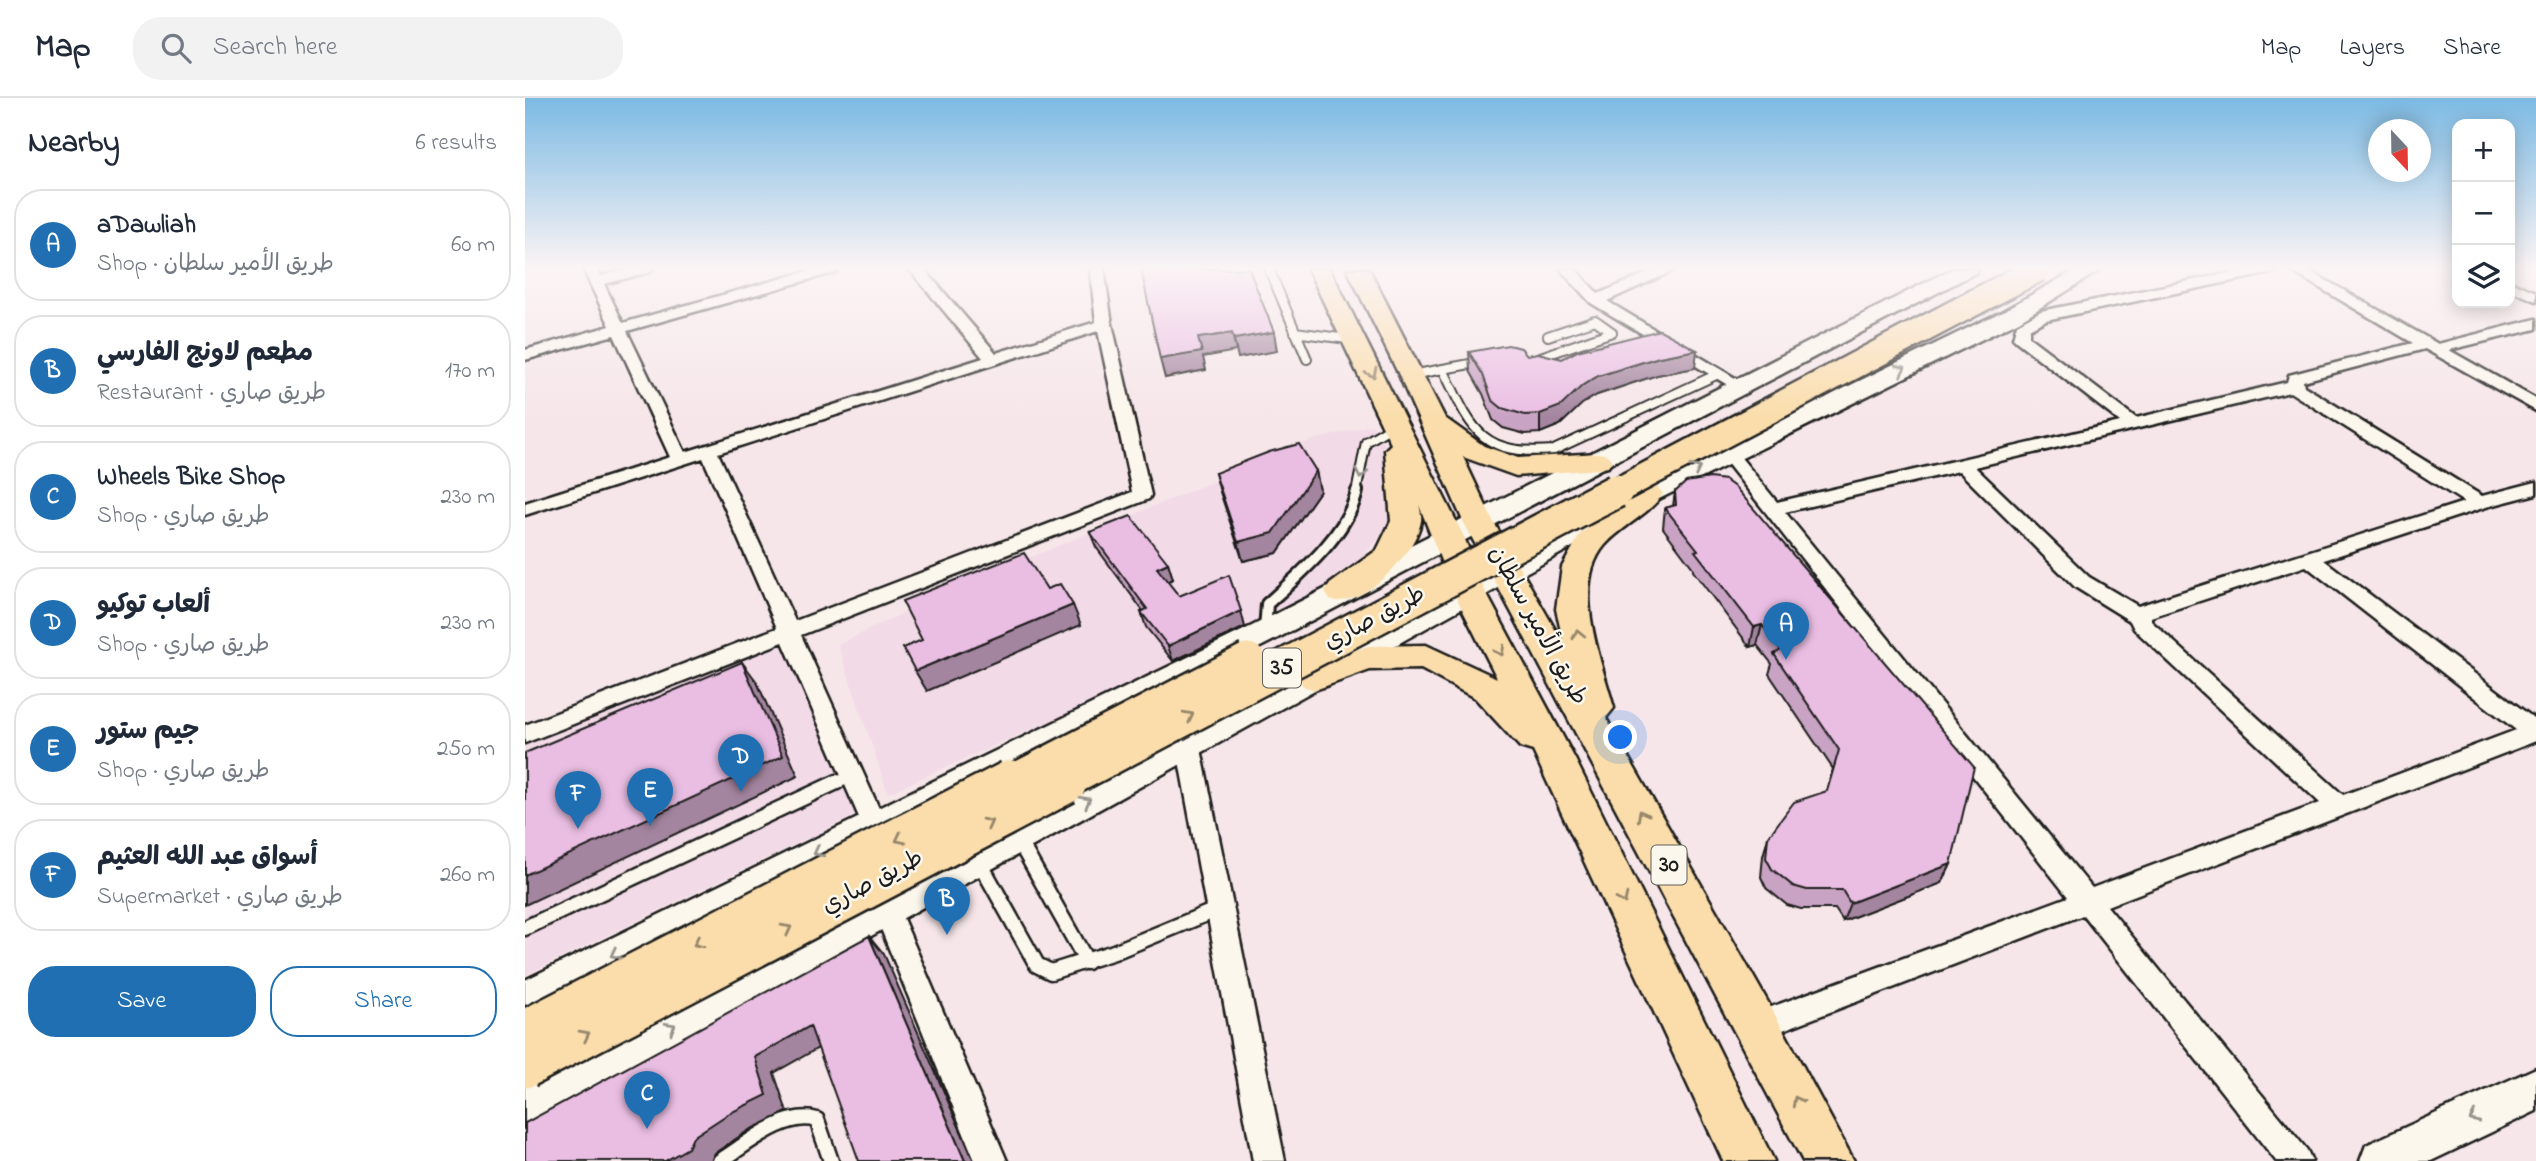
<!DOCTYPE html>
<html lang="en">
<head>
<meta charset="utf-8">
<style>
  body { margin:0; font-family:"Indie Flower","Playpen Sans Arabic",sans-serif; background:#f2f2f3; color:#1f2937 }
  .controls { position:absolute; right:21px; top:21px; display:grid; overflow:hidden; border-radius:14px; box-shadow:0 4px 18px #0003 }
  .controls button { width:63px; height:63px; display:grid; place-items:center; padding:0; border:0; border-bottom:2px solid #e0e1e3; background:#fff; color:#1f2937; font:35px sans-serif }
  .compass { position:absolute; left:1843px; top:21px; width:63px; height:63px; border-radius:50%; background:#fff; box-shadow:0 4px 18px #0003; rotate:158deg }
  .you { position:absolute; left:1096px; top:640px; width:24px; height:24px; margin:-18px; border:5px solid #fff; border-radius:50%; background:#1a73e8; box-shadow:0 0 0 10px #1a73e833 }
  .badge { display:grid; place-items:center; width:46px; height:46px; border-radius:50%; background:#1f6fb2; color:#fff; font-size:23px; font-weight:700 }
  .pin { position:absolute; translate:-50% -58px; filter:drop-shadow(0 2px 4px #0008) }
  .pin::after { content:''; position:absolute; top:37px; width:24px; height:21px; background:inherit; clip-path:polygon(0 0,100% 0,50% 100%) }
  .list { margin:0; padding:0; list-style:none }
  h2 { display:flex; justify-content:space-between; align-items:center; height:91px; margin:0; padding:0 28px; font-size:30px }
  h2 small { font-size:23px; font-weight:400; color:#747a83 }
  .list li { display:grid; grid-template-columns:46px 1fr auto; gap:21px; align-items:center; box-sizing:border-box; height:112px; margin:0 14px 14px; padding:0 14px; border:2px solid #e0e1e3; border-radius:28px }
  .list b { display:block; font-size:26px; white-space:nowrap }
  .list p { margin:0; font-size:23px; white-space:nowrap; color:#747a83 }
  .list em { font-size:23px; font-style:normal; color:#747a83 }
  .actions { display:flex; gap:14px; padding:21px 28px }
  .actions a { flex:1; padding:16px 0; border:2px solid #1f6fb2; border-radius:28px; text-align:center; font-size:24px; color:#1f6fb2 }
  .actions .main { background:#1f6fb2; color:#fff }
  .icon { flex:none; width:38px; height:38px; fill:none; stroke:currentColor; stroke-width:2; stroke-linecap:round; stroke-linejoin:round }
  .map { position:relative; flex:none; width:2011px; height:1063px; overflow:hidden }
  header { display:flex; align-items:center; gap:42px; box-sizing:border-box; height:98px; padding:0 35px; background:#fff; border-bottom:2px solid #e0e1e3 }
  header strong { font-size:33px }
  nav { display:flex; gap:38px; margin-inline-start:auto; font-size:24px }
  .search { width:490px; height:63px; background:#f2f2f3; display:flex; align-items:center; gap:18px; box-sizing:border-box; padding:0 24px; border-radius:28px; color:#747a83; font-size:26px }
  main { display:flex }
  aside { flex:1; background:#fff }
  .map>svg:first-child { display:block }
  .built { fill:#f2dae7 }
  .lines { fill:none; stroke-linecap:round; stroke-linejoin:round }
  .service-far2-casing { stroke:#1c1c1c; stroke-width:12 }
  .service-far1-casing { stroke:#1c1c1c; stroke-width:16 }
  .service-casing { stroke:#1c1c1c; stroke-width:19 }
  .minor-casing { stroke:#1c1c1c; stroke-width:5 }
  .secondary-casing { stroke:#1c1c1c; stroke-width:5 }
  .primary-casing { stroke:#1c1c1c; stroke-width:5 }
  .service-far2 { stroke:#fbf7ec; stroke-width:8 }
  .service-far1 { stroke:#fbf7ec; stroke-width:10 }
  .service { stroke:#fbf7ec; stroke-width:14 }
  .minor { fill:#fbf7ec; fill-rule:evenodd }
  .secondary { fill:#fbf7ec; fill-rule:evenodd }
  .primary { fill:#faddab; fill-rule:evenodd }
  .primary-bridge-far2-casing { stroke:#1c1c1c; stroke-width:30; stroke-linecap:butt }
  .primary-bridge-far1-casing { stroke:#1c1c1c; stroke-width:38; stroke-linecap:butt }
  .primary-bridge-casing { stroke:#1c1c1c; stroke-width:48; stroke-linecap:butt }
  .primary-bridge-far2 { stroke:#faddab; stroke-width:25 }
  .primary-bridge-far1 { stroke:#faddab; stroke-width:33 }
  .primary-bridge { stroke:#faddab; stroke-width:43 }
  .wall { fill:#c9a3c3; stroke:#1c1c1c; stroke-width:2 }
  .shaded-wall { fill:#a4859f; stroke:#1c1c1c; stroke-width:2 }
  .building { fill:#eabee3; stroke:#1c1c1c; stroke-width:2 }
  .oneway { stroke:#97948e }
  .oneway2 { stroke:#96866b }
  .labels { text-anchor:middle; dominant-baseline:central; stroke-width:5; stroke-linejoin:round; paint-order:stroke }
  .shield { fill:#fbf7ec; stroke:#5f5e5a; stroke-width:2 }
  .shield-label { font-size:23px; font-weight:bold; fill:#1c1c1c }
  .street-label { font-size:24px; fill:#1c1c1c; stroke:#fbf7ec }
</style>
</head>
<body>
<header>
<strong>Map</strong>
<div class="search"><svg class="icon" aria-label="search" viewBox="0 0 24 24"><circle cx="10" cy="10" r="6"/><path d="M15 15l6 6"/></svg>Search here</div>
<nav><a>Map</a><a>Layers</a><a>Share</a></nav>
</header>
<main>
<aside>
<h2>Nearby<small>6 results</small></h2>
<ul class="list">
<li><span class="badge">A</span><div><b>aDawliah</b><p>Shop · طريق الأمير سلطان</p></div><em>60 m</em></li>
<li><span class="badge">B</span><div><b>مطعم لاونج الفارسي</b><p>Restaurant · طريق صاري</p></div><em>170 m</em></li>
<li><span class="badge">C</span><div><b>Wheels Bike Shop</b><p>Shop · طريق صاري</p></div><em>230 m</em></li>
<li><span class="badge">D</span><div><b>ألعاب توكيو</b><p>Shop · طريق صاري</p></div><em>230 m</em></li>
<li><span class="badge">E</span><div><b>جيم ستور</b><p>Shop · طريق صاري</p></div><em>250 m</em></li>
<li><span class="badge">F</span><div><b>أسواق عبد الله العثيم</b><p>Supermarket · طريق صاري</p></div><em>260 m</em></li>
</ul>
<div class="actions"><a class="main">Save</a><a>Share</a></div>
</aside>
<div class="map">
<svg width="2011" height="1063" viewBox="0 0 2011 1063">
  <rect width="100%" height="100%" fill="#f6e6e9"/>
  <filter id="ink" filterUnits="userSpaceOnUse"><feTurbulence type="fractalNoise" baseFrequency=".0143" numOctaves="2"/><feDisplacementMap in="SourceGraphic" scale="14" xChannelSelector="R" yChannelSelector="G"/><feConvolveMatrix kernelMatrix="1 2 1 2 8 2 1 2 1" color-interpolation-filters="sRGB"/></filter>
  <g filter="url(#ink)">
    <!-- built -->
    <path class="built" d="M847 327 883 381 868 423 815 485 709 541 363 695 313 547 415 497 788 342Z
      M257 542 333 716 0 877V644Z"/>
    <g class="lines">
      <defs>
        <path id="service-far2" d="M744 171 782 261
          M770 234 830 242
          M1010 261 1087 234 1070 222 1023 238
          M956 264 918 271C947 332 955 358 1029 352L1193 276
          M887 277 918 271
          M831 395 841 344 871 326"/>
        <path id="service-far1" d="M740 532 742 506C774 477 823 436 832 393
          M309 686 327 677"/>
        <path id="service" d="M493 741 562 864
          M455 765 512 867 526 874 589 854 693 811
          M0 830 312 684
          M195 1063C221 1047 261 1012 292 1022L306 1063"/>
        <path id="minor" d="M58 171H72L76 178 103 171H127L125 174 79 186 98 225 290 171H313L311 174 102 233 160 354 458 260 384 171H399L471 255 571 224 565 171H579L587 226 626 397 624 401 276 537 361 726 358 733 349 736 340 733 258 544 0 645V627L252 530 178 360 0 417V405L145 359 89 237 0 262V252L85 228ZM573 233 607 394 270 523 193 355Z
          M1035 171H1050L1073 196 1132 171H1152L1082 203 1225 289 1223 292H1211L1066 205Z
          M1724 171H1753L1746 175 1521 222 1504 231V239L1611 320 1762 284 1764 277 1888 245 1763 171H1781L1913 246 2011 221V231L1924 252 2011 301V313L1900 251 1778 283 1779 288 1957 398 2011 384V396L1961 409 1799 462 2011 622V643L1582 808 1782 1052 1787 1063H1751L1558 817 1232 942 1222 938 1218 928 1222 918 1543 799 1194 355 1203 350 1209 351 1252 404 1595 324 1491 243 1488 240 1492 226 1516 213ZM1765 294 1939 404 1613 508 1564 479 1450 369ZM1434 373 1550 489 1605 523 1609 531 1795 705 1567 790 1260 414ZM1781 468 1991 632 1818 697 1626 523V519Z
          M1985 183 2011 194V203L1985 192Z
          M663 637 671 640 675 646 760 1063H728L651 646 655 640Z
          M361 799 370 803 374 811 482 1063H450L348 811 352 803Z"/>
        <path id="secondary" d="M1427 171H1453L1450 175 751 541 0 921V882L729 527Z
          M1552 171H1577L1494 223 1132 402 0 1030V986L1114 390 1478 213Z
          M2011 970V1013L1906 1063H1835L1841 1047Z"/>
        <path id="primary" d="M783 171H805L939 439 960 493 1051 663 1249 1063H1198L1008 653 995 649 950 600 896 571 845 572 790 592 778 588 773 579 778 570 843 548 901 547 972 580 928 493 894 407C895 411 897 418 896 423 891 455 838 511 805 502L800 494 805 486 852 452 866 423 860 352 866 346Z
          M822 171H844L920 320 959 348 993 360 1073 355 1083 357 1087 363 1083 369 1073 371 991 378 938 359 968 423 1039 547 1031 511 1037 469 1056 435 1113 390 1123 387 1133 390 1138 396C1123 417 1097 428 1080 447 1045 487 1077 565 1089 610L1081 620 1248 913 1329 1063H1278L938 423 874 277Z"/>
      </defs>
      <!-- service-far2 casing -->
      <use href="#service-far2" class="service-far2-casing"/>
      <!-- service-far1 casing -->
      <use href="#service-far1" class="service-far1-casing"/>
      <!-- service casing -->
      <use href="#service" class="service-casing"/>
      <!-- minor casing -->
      <use href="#minor" class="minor-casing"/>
      <!-- secondary casing -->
      <use href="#secondary" class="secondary-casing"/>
      <!-- primary casing -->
      <use href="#primary" class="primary-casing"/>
      <!-- service-far2 -->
      <use href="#service-far2" class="service-far2"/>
      <!-- service-far1 -->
      <use href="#service-far1" class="service-far1"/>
      <!-- service -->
      <use href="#service" class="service"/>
      <!-- minor -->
      <use href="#minor" class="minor"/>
      <!-- secondary -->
      <use href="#secondary" class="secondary"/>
      <!-- primary -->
      <use href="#primary" class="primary"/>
      <defs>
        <path id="primary-bridge-far2" d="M1088 395 1513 171"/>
        <path id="primary-bridge-far1" d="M483 686 723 562
          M536 686 1091 393"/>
        <path id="primary-bridge" d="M0 934 486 684
          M0 968 540 684"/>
      </defs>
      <!-- primary-bridge-far2 casing -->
      <use href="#primary-bridge-far2" class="primary-bridge-far2-casing"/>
      <!-- primary-bridge-far1 casing -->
      <use href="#primary-bridge-far1" class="primary-bridge-far1-casing"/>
      <!-- primary-bridge casing -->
      <use href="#primary-bridge" class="primary-bridge-casing"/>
      <!-- primary-bridge-far2 -->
      <use href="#primary-bridge-far2" class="primary-bridge-far2"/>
      <!-- primary-bridge-far1 -->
      <use href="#primary-bridge-far1" class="primary-bridge-far1"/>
      <!-- primary-bridge -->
      <use href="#primary-bridge" class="primary-bridge"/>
    </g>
    <!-- wall -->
    <path class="wall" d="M944 254 1002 257 1037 261 1170 270 1132 277 1072 297 1057 306 1035 327 1015 335 1000 336 978 330 968 322 958 296 945 273Z
      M791 373 795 393 752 455 718 463 695 394 690 375Z
      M1150 394 1426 766 1417 785 1318 823 1310 811H1276L1262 807 1241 790 1236 779 1238 758 1243 739 1302 693 1308 671 1244 576 1247 566 1232 547 1225 549 1168 473V470L1138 430 1140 410 1148 408Z
      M565 434 643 465 648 481 642 483 654 498 720 529 648 563 621 529 616 514 618 513 571 449Z"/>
    <!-- shaded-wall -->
    <path class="shaded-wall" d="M749 234 752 253 713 260 709 241Z
      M707 235 711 253 678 259 681 272 640 280 635 261 673 240Z
      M1172 252 1170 270 1132 277 1072 297 1057 306 1035 327 1015 335V316L1058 287 1073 278 1134 259Z
      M791 373 795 393 752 455 718 463 713 444Z
      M643 465 648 481 637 486 632 470Z
      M548 507 556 527 402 593 390 573Z
      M716 513 720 529 648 563 643 548Z
      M1237 527 1232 547 1225 549 1229 529Z
      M217 564 232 584 273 678 0 807V777Z
      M1426 766 1417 785 1318 823 1325 805Z
      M344 838 359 856 449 1063H440Z
      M285 928 302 945 249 975 262 1014 224 1032 190 1055 186 1063H140L168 1039 230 959Z"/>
    <!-- building -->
    <path class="building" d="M616 171H724L749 234 709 241 707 235 673 240 677 254 635 261Z
      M1135 232 1172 252 1134 259 1073 278 1058 287 1036 308 1015 316 1000 317 977 310 967 302 958 277 944 254 983 247 996 250 1002 257 1013 255 1037 261 1052 253Z
      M774 346 791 373 748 435 713 444 690 375 744 354Z
      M1185 380 1200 382 1211 390 1449 669 1426 766 1325 805 1317 792H1282L1268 788 1247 771 1241 760 1243 739 1269 704 1302 693 1314 652 1249 556 1256 552 1237 527 1229 529 1170 453 1173 452 1140 410 1151 407 1150 394 1161 384Z
      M606 418 643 465 632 470 654 498 704 477 716 513 643 548 616 514 622 511 565 434Z
      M499 455 522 491 535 486 548 507 390 573 378 550 397 542 377 503Z
      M217 564 258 658 0 777V655Z
      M344 838 440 1063H334L285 928 230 959 242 997 203 1016 168 1039 163 1050 140 1063H0V1025Z"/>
    <!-- one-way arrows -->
    <defs><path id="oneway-chevron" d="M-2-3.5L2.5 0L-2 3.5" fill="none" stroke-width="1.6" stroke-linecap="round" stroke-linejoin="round" transform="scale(1.75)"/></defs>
    <g class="oneway">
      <use href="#oneway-chevron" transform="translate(1376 271) rotate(-26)"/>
      <use href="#oneway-chevron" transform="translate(1171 371) rotate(-27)"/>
      <use href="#oneway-chevron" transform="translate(836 376) rotate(101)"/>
      <use href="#oneway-chevron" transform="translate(561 703) rotate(-29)"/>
      <use href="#oneway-chevron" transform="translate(293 754) rotate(153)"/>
      <use href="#oneway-chevron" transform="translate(90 856) rotate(153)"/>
      <use href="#oneway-chevron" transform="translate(146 929) rotate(-29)"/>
      <use href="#oneway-chevron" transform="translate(1949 1020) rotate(155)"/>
    </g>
    <g class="oneway2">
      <use href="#oneway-chevron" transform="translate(847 275) rotate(64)"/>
      <use href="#oneway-chevron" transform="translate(1053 536) rotate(-103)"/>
      <use href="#oneway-chevron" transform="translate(975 553) rotate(63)"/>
      <use href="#oneway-chevron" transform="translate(664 618) rotate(-28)"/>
      <use href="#oneway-chevron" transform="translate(1117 717) rotate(-119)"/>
      <use href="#oneway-chevron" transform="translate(463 725) rotate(-28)"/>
      <use href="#oneway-chevron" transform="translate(375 741) rotate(153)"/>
      <use href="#oneway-chevron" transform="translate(1098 801) rotate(64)"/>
      <use href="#oneway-chevron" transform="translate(262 831) rotate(-28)"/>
      <use href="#oneway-chevron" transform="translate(173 845) rotate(153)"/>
      <use href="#oneway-chevron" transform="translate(60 937) rotate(-28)"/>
      <use href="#oneway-chevron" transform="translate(1272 1003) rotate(-118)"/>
    </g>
  </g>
  <!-- sky -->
  <linearGradient id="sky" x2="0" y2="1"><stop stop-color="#7cbae3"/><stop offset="0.53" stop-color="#fbf4f5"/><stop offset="1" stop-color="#fbf4f5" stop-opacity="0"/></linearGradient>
  <rect width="2011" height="320" fill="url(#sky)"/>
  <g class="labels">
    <!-- shield labels -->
    <g class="shield">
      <rect x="738" y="550.5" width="38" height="39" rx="5"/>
      <rect x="1126.5" y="747.5" width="35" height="39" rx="5"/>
    </g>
    <g class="shield-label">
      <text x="757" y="570">35</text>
      <text x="1144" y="767">30</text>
    </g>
    <!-- street labels -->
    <g class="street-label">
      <text transform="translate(850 521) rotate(-28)">طريق صاري</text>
      <text transform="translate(1012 528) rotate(61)">طريق الأمير سلطان</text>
      <text transform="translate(348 785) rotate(-28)">طريق صاري</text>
    </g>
  </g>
</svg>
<div class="controls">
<button>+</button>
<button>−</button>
<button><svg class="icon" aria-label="layers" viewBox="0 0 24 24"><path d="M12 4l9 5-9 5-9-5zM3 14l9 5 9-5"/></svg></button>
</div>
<svg class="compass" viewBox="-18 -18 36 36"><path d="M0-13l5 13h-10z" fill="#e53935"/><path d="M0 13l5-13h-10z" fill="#747a83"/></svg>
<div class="you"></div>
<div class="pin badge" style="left:1261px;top:562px">A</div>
<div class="pin badge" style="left:422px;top:837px">B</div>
<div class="pin badge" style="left:122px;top:1031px">C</div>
<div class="pin badge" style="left:216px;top:694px">D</div>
<div class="pin badge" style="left:125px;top:728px">E</div>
<div class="pin badge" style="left:53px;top:731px">F</div>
</div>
</main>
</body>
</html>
